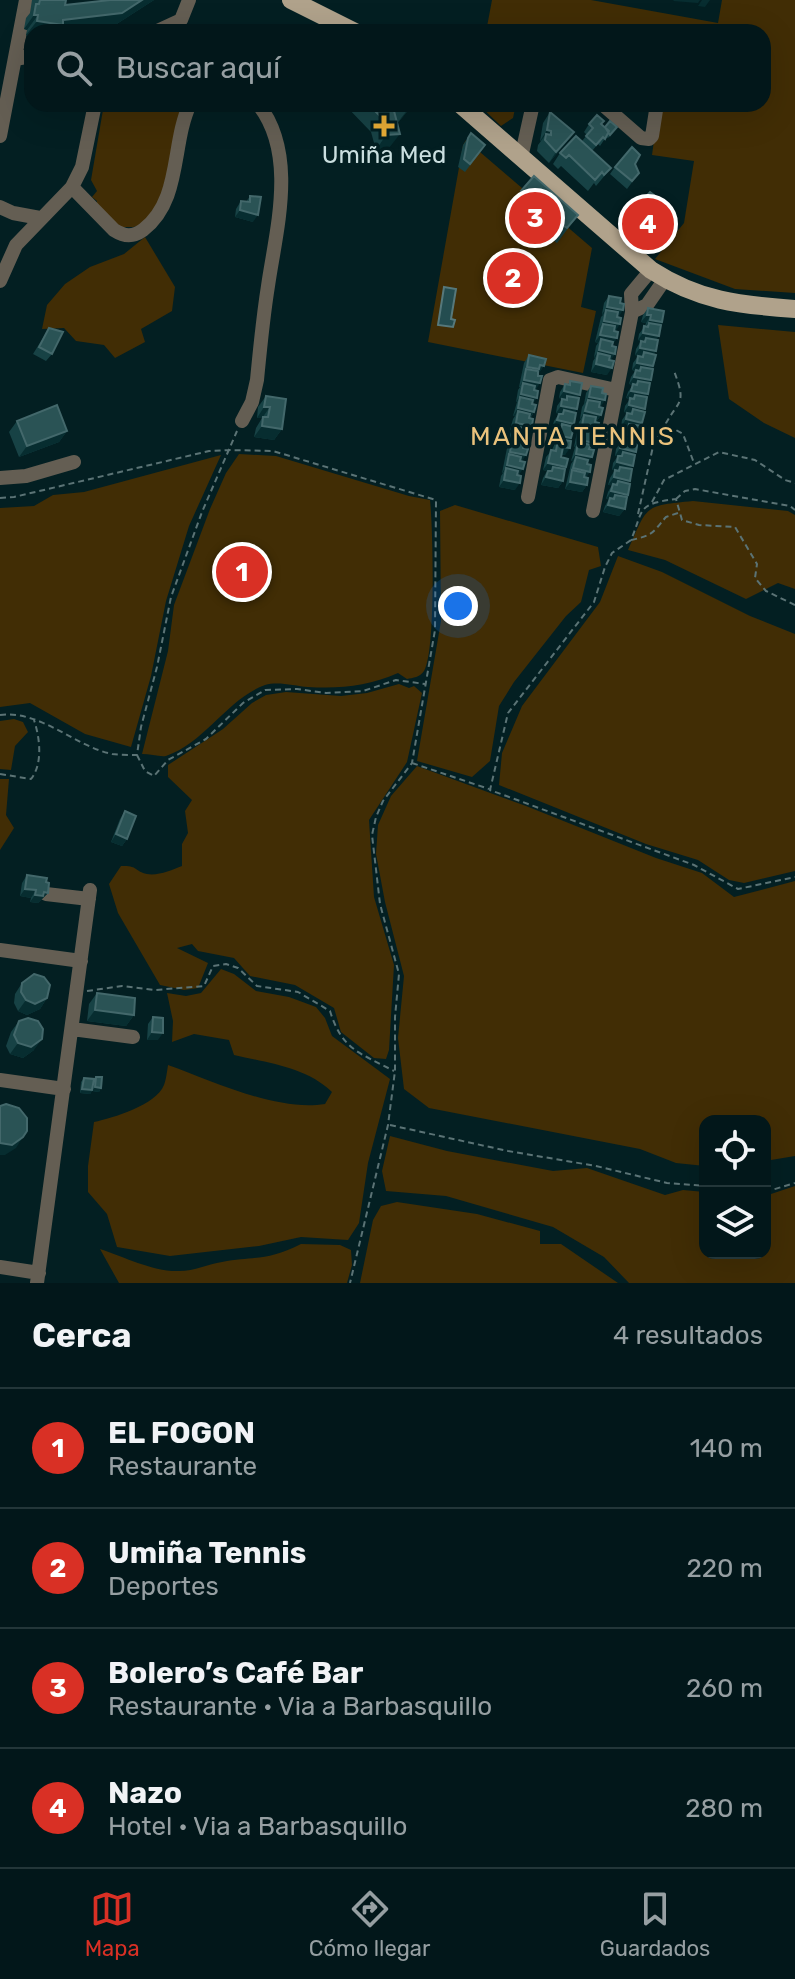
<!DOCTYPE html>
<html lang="es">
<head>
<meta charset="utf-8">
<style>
  body { margin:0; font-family:Rubik,sans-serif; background:#102427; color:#f1f3f6 }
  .controls { position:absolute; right:24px; bottom:24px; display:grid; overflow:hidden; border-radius:16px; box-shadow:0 8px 32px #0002 }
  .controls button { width:72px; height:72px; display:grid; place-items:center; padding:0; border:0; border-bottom:2px solid #233639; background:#02171a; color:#f1f3f6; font:40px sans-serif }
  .you { position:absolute; left:458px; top:606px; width:28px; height:28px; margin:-20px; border:6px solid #fff; border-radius:50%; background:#1a73e8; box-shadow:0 0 0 12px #1a73e833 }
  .badge { display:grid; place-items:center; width:52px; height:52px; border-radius:50%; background:#d93025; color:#fff; font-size:26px; font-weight:700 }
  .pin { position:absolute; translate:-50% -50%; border:4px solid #fff; box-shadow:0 2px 8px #0006 }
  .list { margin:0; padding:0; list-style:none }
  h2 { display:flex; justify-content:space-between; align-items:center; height:104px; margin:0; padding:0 32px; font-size:34px }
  h2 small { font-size:26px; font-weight:400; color:#969fa2 }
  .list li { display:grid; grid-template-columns:52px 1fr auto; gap:24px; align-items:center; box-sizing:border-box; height:120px; padding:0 32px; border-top:2px solid #233639 }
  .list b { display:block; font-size:30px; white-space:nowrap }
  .list p { margin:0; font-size:26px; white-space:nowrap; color:#969fa2 }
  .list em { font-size:26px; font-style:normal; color:#969fa2 }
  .icon { flex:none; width:44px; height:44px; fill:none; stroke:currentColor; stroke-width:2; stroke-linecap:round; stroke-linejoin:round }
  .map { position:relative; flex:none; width:795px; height:1283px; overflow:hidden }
  .search { position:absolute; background:#02171a; box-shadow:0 8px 32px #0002; left:24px; right:24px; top:24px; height:88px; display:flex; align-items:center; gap:20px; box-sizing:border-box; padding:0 28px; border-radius:24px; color:#969fa2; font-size:30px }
  .sheet { height:584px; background:#02171a }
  nav { display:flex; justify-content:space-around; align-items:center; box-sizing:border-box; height:112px; border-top:2px solid #233639; background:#02171a; font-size:22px; color:#969fa2 }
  nav a { display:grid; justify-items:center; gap:4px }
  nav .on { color:#d93025 }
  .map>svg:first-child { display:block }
  .green { fill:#412d05 }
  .water { fill:#244d50; stroke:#56787b; stroke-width:2 }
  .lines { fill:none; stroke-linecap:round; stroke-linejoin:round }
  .path { stroke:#5b7375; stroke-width:2; stroke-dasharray:6 4; stroke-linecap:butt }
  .minor { stroke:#645e53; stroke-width:14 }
  .major { stroke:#b0a28b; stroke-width:18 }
  .wall { fill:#174245 }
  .shaded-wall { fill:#072d30 }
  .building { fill:#2a5355; stroke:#43686b; stroke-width:2 }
  .poi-dot { fill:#e6ac36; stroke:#031f22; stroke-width:3 }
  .labels { text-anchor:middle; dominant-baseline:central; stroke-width:7; stroke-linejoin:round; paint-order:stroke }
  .poi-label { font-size:24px; fill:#cadedf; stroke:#031f22 }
  .neighbourhood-label { font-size:26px; letter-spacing:2px; fill:#eac27c; stroke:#031f22 }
</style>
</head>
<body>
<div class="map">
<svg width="795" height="1283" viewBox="0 0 795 1283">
  <rect width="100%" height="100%" fill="#031f22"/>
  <!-- green -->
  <path class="green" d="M492 0H591L718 23 722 0H795V293L735 289 655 259 684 223 694 161 652 155 659 104H763V32H486Z
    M104 104H185L159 204 141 225 133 227H121L96 207 97 201 92 197 97 191 91 180Z
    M478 104H516L513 118 501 126Z
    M466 140 592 248 581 307 596 311 583 373 428 342 463 145Z
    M145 237 175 287 172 311 141 329 145 342 115 358 104 345 76 341 64 328 42 329 47 305 65 284 90 267 124 254Z
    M718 325 795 332V438L764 423 729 399Z
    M239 454 276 456 409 496 430 500C433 527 436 652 424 671 420 677 413 678 407 679L398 673C368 686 341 689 308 687 295 686 278 681 265 685 227 699 206 742 166 756 160 757 150 754 142 754L168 651 174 605 210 509 226 473Z
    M221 455 189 526 166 601 151 676 131 747 85 734 30 703 0 707V508L34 506 53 495 84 492Z
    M693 501 788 511 795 515V589L778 583 746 599 665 560 628 550C648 505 643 506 693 501Z
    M455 505 598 547 601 566 589 570 581 602 566 616 514 682 499 706 490 761 472 777 417 761 441 621 440 511Z
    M618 556 662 572 750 616 795 634V871L744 883 729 880 698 860 646 844 499 785 502 753 522 706 600 602Z
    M399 684 409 688 414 686 422 693 407 762 369 820 374 897 394 965 389 1050 386 1059 374 1058 341 1032 334 1008 295 985 250 976 234 958 198 951 192 944 177 948 208 963 198 988 184 990 160 985 118 913 109 884 121 866C138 865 134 871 147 874 158 876 172 870 182 866V844L188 833 185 811 192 800 168 777V765L223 729 252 703 266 695 286 692 341 696 367 693Z
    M14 719 23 722 28 732 15 746 11 770 0 769V721Z
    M417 766 526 806 656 858 702 873 734 897 795 881V1156L765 1161V1121H705V1166L676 1163 640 1149 429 1108 404 1089 398 1038 404 976 385 902 376 854 378 825 391 796Z
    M0 779H9L6 815 14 828 0 850Z
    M221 969 234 974 256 991 289 997 316 1007 325 1018 332 1036 390 1079 368 1163 359 1223 348 1240 301 1237 259 1246 170 1256 117 1247 107 1214 88 1192V1166L94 1122C113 1118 156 1105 164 1085 166 1080 167 1072 168 1065 213 1081 277 1112 325 1104L332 1092C306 1067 268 1063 234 1055L229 1040 194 1034 172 1042 173 1021 167 993 186 996 201 993Z
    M390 1136 447 1151 553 1171 587 1168 665 1195 683 1190 705 1192V1253H765V1196L795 1186V1283H629L604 1257 553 1227 446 1196 386 1191 382 1171Z
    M397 1202 477 1214 540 1231V1244H561L618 1283H360L373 1220 381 1206Z
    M301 1244 340 1245 351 1250 352 1265 347 1283H119L100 1249C125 1257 153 1272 179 1271 195 1271 208 1264 222 1262 255 1256 268 1261 301 1244Z"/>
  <!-- water -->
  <path class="water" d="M444 287 456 289 451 319 455 320 453 327 438 325Z"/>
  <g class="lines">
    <!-- path -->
    <path class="path" d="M667 433 676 430 683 434 694 463
      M0 498 14 497 209 451 229 450 273 451 436 500 435 630 412 763 383 801 376 817 372 835 380 904 399 974 395 1017V1071L388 1125 350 1283
      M676 499 685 491 695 489 790 506 795 510
      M652 502 664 480 719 452 755 460 785 480 795 483
      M638 514 654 442 658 436 667 433 665 425C679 399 687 405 674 371
      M631 540C654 535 652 533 666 517L678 513
      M795 605 766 591 755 578 757 564 735 527 699 525 682 520 676 499C636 504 644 509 631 540L612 553 605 567 594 602 508 713 490 790 694 865 738 889 795 877
      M0 715C41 710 74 746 112 754 120 755 129 755 137 755L141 727 157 667 171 597 202 512 237 431
      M137 755 145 771 154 776 168 760 206 739 243 703 265 690 297 689 326 693 363 691 396 680 425 684
      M412 763 489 789
      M0 774 31 779C43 764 40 738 34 720
      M87 991 122 986 155 990 204 986 213 966 226 964 238 968 257 986 298 992 330 1011C342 1050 360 1053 394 1071
      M390 1125 508 1151 596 1166 667 1183 705 1186
      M765 1192 795 1183"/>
    <!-- minor -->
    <path class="minor" d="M155 32 181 20 189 0
      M15 59 32 56
      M602 104 641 138 649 139 652 136 657 104
      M0 136 26 0
      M521 158 533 104
      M72 187 114 230C125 237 133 237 143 230 182 200 171 144 190 104
      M0 207 13 213 40 218
      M0 281 16 245 72 187 82 167 95 104
      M632 312 647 305 665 279
      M242 421 252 402 257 380C260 349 263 317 268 286 276 230 298 154 258 104
      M0 478 26 476 74 462
      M528 497 550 380 558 377 616 390
      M593 511 632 312 631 294 651 270
      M46 894 89 899
      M0 950 81 961
      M72 1029 133 1037
      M0 1080 64 1089
      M0 1267 39 1273
      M37 1283 90 890"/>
    <!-- major -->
    <path class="major" d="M291 0 355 32
      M460 104 651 270C699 301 739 305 795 309"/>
  </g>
  <!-- wall -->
  <path class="wall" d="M32 0H66L65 5 110 0H154L112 27 73 32H32V36L26 35 27 30 24 29 26 18 30 13Z
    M344 104H413L397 124 389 148 376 150 371 132Z
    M550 112 574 132 549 163 537 151 538 145 541 141H540L543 123Z
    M589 124 602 125 605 127H617L608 138 606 137 600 146 598 144 592 151 611 168 596 186 594 183 588 191 561 166 558 169 553 164 560 153 582 141 587 135 584 132Z
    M471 133 480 152 465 172 458 167 463 145Z
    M635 164 639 173 627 189 610 174 615 167Z
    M521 191 578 215 557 243 550 238 546 240 535 232 537 225 528 236 513 233 517 210 511 205Z
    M650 192 657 231 649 242 643 241 640 237 643 220 633 213Z
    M250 196 253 222 235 217 236 209 241 201 246 202Z
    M512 270 524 300 504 297 507 277Z
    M609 296 618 317 612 344 615 354 610 360 607 375 591 372 593 361 595 358 594 357 596 346 598 343 595 342 601 317 603 315 602 314 604 303Z
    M648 308 662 322 656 340 651 380 649 383 648 394 646 397 645 409 643 411 639 438 637 440 631 469 630 481 628 483V495L626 497 625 509 619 516 603 512 605 506 609 499H606L608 492 612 485H608L610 478 615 470H612L613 463 618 456H615L616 449 621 442 618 441 619 435 624 428 621 427 622 420 627 413 624 412 625 406 630 399 626 398 628 392 633 385 629 384 631 377 635 371 632 370 633 363 638 356 635 355 636 349 641 341 644 342 638 340 639 334 645 326 646 323 641 322 643 315Z
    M49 328 52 354 46 361 33 354Z
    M529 355 544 366 538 373 533 404 534 412 530 419 532 426 527 433 515 490 499 487 501 476 503 473H502L507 448 509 445H508L510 434 512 430H510L513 419 515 416H513L517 402H516L518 390 520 387H519L524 363Z
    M570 381 578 398 577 409 575 412 574 424 572 426 571 438 565 455H562L564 469 563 481 558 488 541 485 543 478 547 471 543 470 546 457 552 450 555 443 550 442 551 435 556 429 552 428 554 421 559 414 556 413 557 406 562 399 559 398 560 392 565 384 568 385Z
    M591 386 600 407 601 415 596 422 594 436 595 443 591 450 587 464 586 477 587 485 582 492 565 489 571 464 573 461H571L575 447H574L579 422 581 419H580L582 407 584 404 586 393Z
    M266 396 282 429 274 440 254 437 256 428 262 418H257L258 407Z
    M17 421 67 431 59 442 19 457 9 432Z
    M125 811 127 839 122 846 111 842 120 819Z
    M27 875 46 882 48 893 38 903 30 902 31 898 20 896 22 883Z
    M22 983 47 998 40 1009 27 1015 18 1011 14 1003 15 994Z
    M97 993 134 1015 126 1026 87 1021 89 1004Z
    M153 1017 158 1040H147L148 1024Z
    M19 1021 34 1050 23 1058 10 1054 6 1046 11 1032Z
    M96 1077 101 1088 99 1092 92 1091 90 1094 80 1093 81 1082 84 1078 94 1079Z"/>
  <!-- shaded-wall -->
  <path class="shaded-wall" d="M142 0H154L112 27 73 32H32V36L26 35 37 21 63 20Z
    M674 0H700L698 3 673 1Z
    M702 0H710L705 7 698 6Z
    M34 15H38L27 30 24 29Z
    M412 104H413L407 112 395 126Z
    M547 130 551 131 545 140 546 134 541 141H540Z
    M574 132 566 143 549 163 556 152Z
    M400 134 389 148 376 150 386 135Z
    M240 210 258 215 253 222 235 217Z
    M547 210 528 236 513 233 523 219Z
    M651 230 657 231 649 242 643 241Z
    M509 290 529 293 524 300 504 297Z
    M607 307 623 310 618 318 606 310 603 315 602 314Z
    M647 315H651L646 323 641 322Z
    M650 320 662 322 657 330 649 323 646 327H645Z
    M604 321 620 324 615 332 603 324 599 328Z
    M643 333 659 336 654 344 646 338 644 342 638 340Z
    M600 335 617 338 612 346 601 339 598 343 595 342Z
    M640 348 656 351 651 359 644 352 641 357 635 355Z
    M599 350 615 354 610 361 598 353 595 358 594 357Z
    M637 363 653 366 648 374 641 367 638 371 632 370Z
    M596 364 612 368 607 375 591 372Z
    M540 365 544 366 539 373 526 369 522 374 527 367Z
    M634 377 651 380 645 388 638 381 635 385 629 384Z
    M524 380 540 383 535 391 523 383 519 387Z
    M564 391 580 395 575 402 567 396 565 400 559 398Z
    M631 391 648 394 643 402 635 395 632 400 626 398Z
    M521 394 537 398 532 405 520 397 517 402H516Z
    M589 397 605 400 600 408 588 400 584 404Z
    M629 405 645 409 640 416 633 409 629 414 624 412Z
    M561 406 577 409 572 417 564 410 561 414 556 413Z
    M264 407H270L262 418H257Z
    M518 408 534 412 529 419 518 411 515 416H513Z
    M585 411 601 415 596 422 584 415 581 419H580Z
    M626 419 642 423 637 430 629 424 626 428 621 427Z
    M557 420 574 424 568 431 562 424 558 429 552 428Z
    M516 423 532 426 527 433 515 426 512 430H510Z
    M262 426 282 429 274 440 254 437Z
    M582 426 598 429 593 437 581 428 577 433Z
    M67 431 59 442 19 457 27 446Z
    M623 434 639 438 634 445 626 438 623 443 618 441Z
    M555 435 571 438 566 445 558 439 555 443 550 442Z
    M513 437 529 441 524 448 512 441 509 445H508Z
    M579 440 595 443 590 450 578 442 575 447H574Z
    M563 447 570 448 565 455 558 454Z
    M620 448 636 452 631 459 623 452 620 457 615 456Z
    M510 452 526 455 521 463 509 454 505 459Z
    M576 454 592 457 587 464 576 457 573 461H571Z
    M617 462 633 466 628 473 620 467 617 471 612 470Z
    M548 463 566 467 561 474 553 467 550 472 543 470Z
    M507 465 523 469 518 476 506 468 503 473H502Z
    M573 468 590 472 585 479 572 470 568 476Z
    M546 477 563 481 558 488 541 485Z
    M614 477 630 481 625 488 618 481 614 486 608 485Z
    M504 480 520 483 515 490 499 487Z
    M570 482 587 485 582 492 565 489Z
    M611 491 628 495 623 502 615 495 611 500 606 499Z
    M608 505 625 509 619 516 603 512Z
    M116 834 127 839 122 846 111 842Z
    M25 889 36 890 31 898 20 896Z
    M44 892 48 893 38 903 30 902 35 895Z
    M47 998 40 1009 27 1015 18 1011 26 1000Z
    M95 1010 134 1015 126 1026 87 1021Z
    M152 1032 163 1033 158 1040H147Z
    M42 1039 34 1050 23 1058 10 1054 18 1043Z
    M95 1087 101 1088 99 1092 92 1091 90 1094 80 1093 82 1089 92 1090Z
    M23 1137 16 1148 5 1155H0V1143Z"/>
  <!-- building -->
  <path class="building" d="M40 0H66L65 5 110 0H142L122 13 63 20V25L37 21 38 15H34L36 4H39Z
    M368 104H388L394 111 400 134 386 135 381 117Z
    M397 104H412L405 111Z
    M550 112 574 132 556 152 545 140 546 134 551 135V131L547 130Z
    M597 115 604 121 601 124 609 131 605 139 603 137 596 145 586 136 593 128 589 124Z
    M610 121 617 127 610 135 605 127Z
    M471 133 485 145 470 164 464 159 468 138Z
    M576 136 611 168 604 175 602 172 595 180 569 155 566 158 560 153Z
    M632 147 640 155 635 164 639 173 632 181 615 167Z
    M534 176 578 215 567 228 560 223 556 226 545 217 547 210 538 222 523 219 527 196 521 191Z
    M650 192 663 202 661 223 657 231 651 230 648 226 650 209 641 202Z
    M250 196 261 197 258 215 240 210 241 201 250 202Z
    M512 270 532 273 529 293 509 290Z
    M609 296 621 298 620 303 624 304 623 310 607 307Z
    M648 308 664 311 662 322 650 320 651 315H647Z
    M606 310 618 312 617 317 621 318 620 324 604 321Z
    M649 323 661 325 659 336 643 333 644 326 648 327Z
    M603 324 615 326 614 331 618 332 617 338 600 335Z
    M49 328 63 332 52 354 39 347Z
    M646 338 658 340 656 351 640 348 641 341 645 342Z
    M601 339 613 342 612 346 616 347 615 354 599 350Z
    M644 352 656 355 653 366 637 363 638 356 643 357Z
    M598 353 610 356 609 360 614 361 612 368 596 364Z
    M529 355 546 359 544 366 540 365 539 369 527 367Z
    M641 367 653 369 651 380 634 377 636 370 640 371Z
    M526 369 538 371V376H542L540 383 524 380Z
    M570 381 582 383 580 395 564 391 565 384 570 385Z
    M638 381 650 383 648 394 631 391 633 384 637 385Z
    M523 383 535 386 534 390 538 391 537 398 521 394Z
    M591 386 603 388 602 393 606 394 605 400 589 397Z
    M635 395 647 397 645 409 629 405 630 398 634 399Z
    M266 396 286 399 282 429 262 426 263 417H268L270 407H264Z
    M567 396 579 398 577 409 561 406 562 399 567 400Z
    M520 397 533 400 532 404 536 405 534 412 518 408Z
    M588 400 600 402 599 407 603 408 601 415 585 411Z
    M57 405 67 431 27 446 17 421Z
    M633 409 645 412 642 423 626 419 627 413 632 414Z
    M564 410 576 413 574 424 557 420 559 414H563Z
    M518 411 530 414 529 418 533 419 532 426 516 423Z
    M584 415 596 417 595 422 599 423 598 429 582 426Z
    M562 424 574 427 571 438 555 435 556 428 561 429Z
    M629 424 642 426 639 438 623 434 624 427 628 428Z
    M515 426 527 429 526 433 530 434 529 441 513 437Z
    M581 428 593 431 592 435 597 436 595 443 579 440Z
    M626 438 638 440 636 452 620 448 621 442H625Z
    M558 439 571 441 570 448 563 447 561 457 568 459 566 467 548 463 551 450 556 451Z
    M512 441 524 443 523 448 528 449 526 455 510 452Z
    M578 442 591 445 589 449 594 450 592 457 576 454Z
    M623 452 635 455 633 466 617 462 618 456H622Z
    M509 454 521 457 520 461 525 462 523 469 507 465Z
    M576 457 588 460 587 464 591 465 590 472 573 468Z
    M553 467 565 469 563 481 546 477 548 471H552Z
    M620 467 632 469 630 481 614 477 615 470 619 471Z
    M506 468 518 471 517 475 521 476 520 483 504 480Z
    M572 470 585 473 584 477 588 478 587 485 570 482Z
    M618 481 630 484 628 495 611 491 613 484 617 485Z
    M615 495 627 497 625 509 608 505 610 498 614 499Z
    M125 811 136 816 127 839 116 834Z
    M27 875 47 878 46 882 49 883 48 893 44 892 43 896 35 895 36 890 25 889Z
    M34 974 44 977 50 985 47 998 35 1004 26 1000 21 992 22 983Z
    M97 993 135 998 134 1015 95 1010Z
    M153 1017 163 1018V1033L152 1032Z
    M28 1018 38 1021 43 1029 42 1039 31 1047 18 1043 14 1035 19 1021Z
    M96 1077H102L101 1088 95 1087Z
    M84 1078 94 1079 92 1090 82 1089Z
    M6 1104 19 1108 27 1118V1131L23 1137 12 1145 0 1143V1106Z"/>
  <!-- markers -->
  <path class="poi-dot" d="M380 114h8v8h8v8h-8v8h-8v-8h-8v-8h8z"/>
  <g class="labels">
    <!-- poi labels -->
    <g class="poi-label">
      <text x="384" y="155">Umiña Med</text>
    </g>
    <!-- neighbourhood labels -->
    <g class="neighbourhood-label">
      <text x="573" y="436">MANTA TENNIS</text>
    </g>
  </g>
</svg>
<div class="controls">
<button><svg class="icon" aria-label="locate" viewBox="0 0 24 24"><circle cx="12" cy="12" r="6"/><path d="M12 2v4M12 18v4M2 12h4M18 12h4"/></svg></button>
<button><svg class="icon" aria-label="layers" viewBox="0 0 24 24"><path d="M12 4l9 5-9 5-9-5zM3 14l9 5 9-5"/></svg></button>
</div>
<div class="you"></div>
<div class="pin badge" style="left:242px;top:572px">1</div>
<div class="pin badge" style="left:513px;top:278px">2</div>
<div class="pin badge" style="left:535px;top:218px">3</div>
<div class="pin badge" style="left:648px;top:224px">4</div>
<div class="search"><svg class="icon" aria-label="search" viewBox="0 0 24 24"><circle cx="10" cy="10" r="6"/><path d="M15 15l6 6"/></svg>Buscar aquí</div>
</div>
<section class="sheet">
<h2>Cerca<small>4 resultados</small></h2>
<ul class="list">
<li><span class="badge">1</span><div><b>EL FOGON</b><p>Restaurante</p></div><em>140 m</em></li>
<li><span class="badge">2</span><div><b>Umiña Tennis</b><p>Deportes</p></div><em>220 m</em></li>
<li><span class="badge">3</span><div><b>Bolero’s Café Bar</b><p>Restaurante · Via a Barbasquillo</p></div><em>260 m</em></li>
<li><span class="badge">4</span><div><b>Nazo</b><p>Hotel · Via a Barbasquillo</p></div><em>280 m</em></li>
</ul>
</section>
<nav>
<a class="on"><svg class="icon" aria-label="map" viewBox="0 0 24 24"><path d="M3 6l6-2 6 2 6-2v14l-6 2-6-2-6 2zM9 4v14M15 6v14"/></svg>Mapa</a>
<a><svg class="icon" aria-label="directions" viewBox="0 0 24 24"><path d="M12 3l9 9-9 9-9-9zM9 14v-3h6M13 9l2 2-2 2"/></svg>Cómo llegar</a>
<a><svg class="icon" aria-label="saved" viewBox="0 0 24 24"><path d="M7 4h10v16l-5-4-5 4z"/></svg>Guardados</a>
</nav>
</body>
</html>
